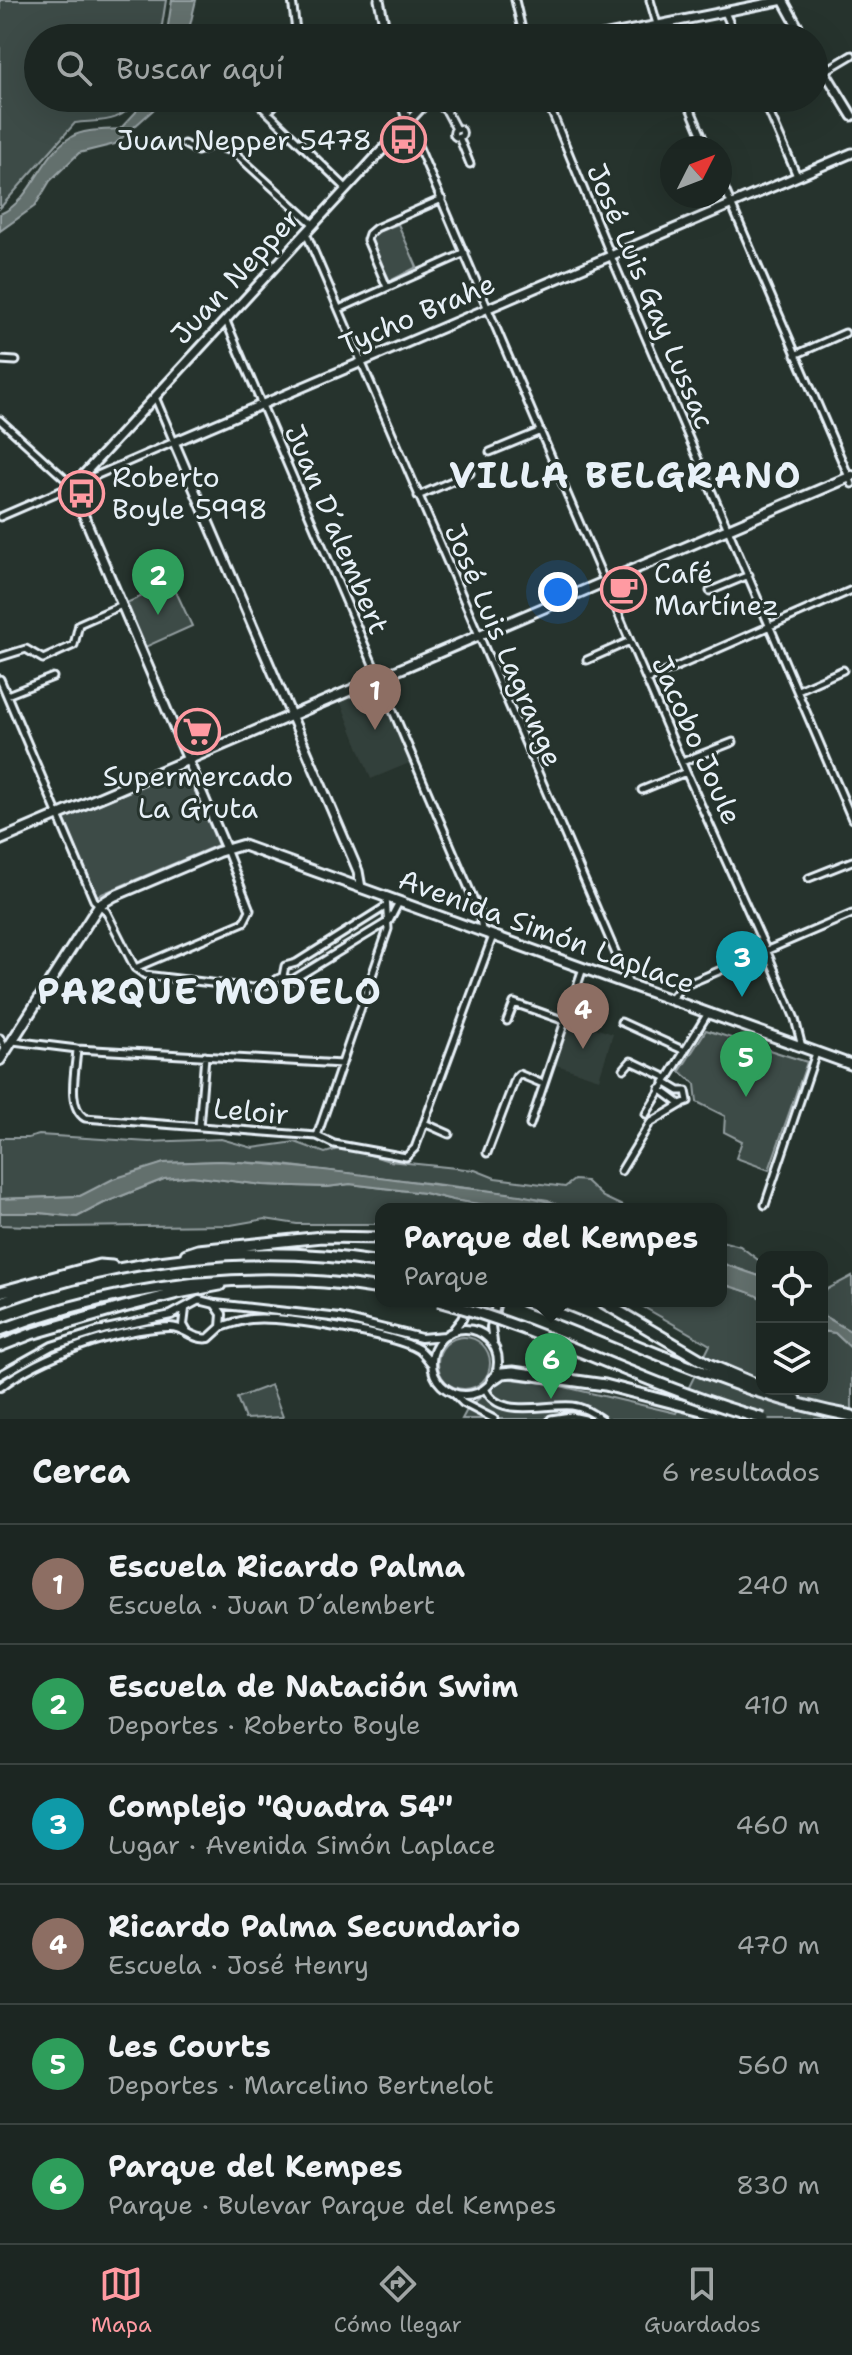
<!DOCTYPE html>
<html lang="es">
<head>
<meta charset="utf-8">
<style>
  body { margin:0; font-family:"Shantell Sans",sans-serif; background:#29322f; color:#f1f3f6 }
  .controls { position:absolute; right:24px; bottom:24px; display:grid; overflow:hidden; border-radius:16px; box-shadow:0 8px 32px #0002 }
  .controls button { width:72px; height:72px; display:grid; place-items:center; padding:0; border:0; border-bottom:2px solid #3a4340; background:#1c2622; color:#f1f3f6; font:40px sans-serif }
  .compass { position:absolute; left:660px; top:136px; width:72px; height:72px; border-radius:50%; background:#1c2622; box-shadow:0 8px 32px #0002; rotate:48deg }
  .you { position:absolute; left:558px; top:592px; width:28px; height:28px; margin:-20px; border:6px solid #fff; border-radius:50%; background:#1a73e8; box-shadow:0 0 0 12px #1a73e833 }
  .badge { display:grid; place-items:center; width:52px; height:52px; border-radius:50%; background:#ff9aa2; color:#fff; font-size:26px; font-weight:700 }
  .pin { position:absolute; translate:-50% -66px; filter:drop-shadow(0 2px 4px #0008) }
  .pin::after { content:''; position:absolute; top:42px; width:28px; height:24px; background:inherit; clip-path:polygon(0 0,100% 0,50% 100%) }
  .popup { position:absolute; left:375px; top:1203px; width:352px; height:104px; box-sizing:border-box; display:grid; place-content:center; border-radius:16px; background:#1c2622; filter:drop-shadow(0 2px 6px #0005); font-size:26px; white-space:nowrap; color:#a0a5a5 }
  .popup b { font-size:30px; color:#f1f3f6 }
  .popup::after { content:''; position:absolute; left:50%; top:100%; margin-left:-16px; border:16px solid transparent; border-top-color:#1c2622 }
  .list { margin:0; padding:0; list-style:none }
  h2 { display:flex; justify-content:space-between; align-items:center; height:104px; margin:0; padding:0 32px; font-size:34px }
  h2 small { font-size:26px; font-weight:400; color:#a0a5a5 }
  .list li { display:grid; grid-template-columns:52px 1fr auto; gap:24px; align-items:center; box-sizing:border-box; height:120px; padding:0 32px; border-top:2px solid #3a4340 }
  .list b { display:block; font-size:30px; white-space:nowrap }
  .list p { margin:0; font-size:26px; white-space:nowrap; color:#a0a5a5 }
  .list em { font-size:26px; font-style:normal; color:#a0a5a5 }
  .icon { flex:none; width:44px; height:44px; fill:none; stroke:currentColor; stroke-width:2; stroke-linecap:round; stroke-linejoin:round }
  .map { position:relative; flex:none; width:852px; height:1419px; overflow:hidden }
  .search { position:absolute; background:#1c2622; box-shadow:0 8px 32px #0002; left:24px; right:24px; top:24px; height:88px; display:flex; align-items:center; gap:20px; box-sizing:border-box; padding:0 28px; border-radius:44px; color:#a0a5a5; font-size:30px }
  .sheet { height:824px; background:#1c2622 }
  nav { display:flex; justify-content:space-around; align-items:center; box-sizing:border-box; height:112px; border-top:2px solid #3a4340; background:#1c2622; font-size:22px; color:#a0a5a5 }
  nav a { display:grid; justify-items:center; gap:4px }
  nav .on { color:#ff9aa2 }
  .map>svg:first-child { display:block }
  .built { fill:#333f3a }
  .green { fill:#3e4b47; stroke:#939ea0; stroke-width:2 }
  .water { fill:#636f6d; stroke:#98a3a5; stroke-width:2 }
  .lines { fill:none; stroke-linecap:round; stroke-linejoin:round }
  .minor-casing { stroke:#e8f1f8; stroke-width:11 }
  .tertiary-casing { stroke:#e8f1f8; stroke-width:12 }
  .secondary-casing { stroke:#e8f1f8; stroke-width:13 }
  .primary-casing { stroke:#e8f1f8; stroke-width:14 }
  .motorway-casing { stroke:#e8f1f8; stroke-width:15 }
  .minor { stroke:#26332d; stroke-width:5 }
  .tertiary { stroke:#26332d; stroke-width:6 }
  .secondary { stroke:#26332d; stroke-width:7 }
  .primary { stroke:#26332d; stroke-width:8 }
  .motorway { stroke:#26332d; stroke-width:9 }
  .motorway-bridge-casing { stroke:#e8f1f8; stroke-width:15; stroke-linecap:butt }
  .motorway-bridge { stroke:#26332d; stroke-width:9 }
  .labels { text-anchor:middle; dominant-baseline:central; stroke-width:6; stroke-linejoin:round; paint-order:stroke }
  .poi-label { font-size:28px; fill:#e8f1f8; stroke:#26332d; text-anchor:start }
  .street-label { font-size:28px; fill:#e8f1f8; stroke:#26332d }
  .district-label { font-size:36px; font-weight:bold; letter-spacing:2px; fill:#e8f1f8; stroke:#26332d }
</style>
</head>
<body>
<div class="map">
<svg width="852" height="1419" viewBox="0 0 852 1419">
  <rect width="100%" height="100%" fill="#26332d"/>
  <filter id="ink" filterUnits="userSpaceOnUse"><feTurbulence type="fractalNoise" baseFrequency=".0125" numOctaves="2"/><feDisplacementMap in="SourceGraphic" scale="16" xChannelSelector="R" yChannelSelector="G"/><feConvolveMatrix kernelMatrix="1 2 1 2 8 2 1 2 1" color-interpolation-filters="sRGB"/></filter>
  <g filter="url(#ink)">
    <!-- built -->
    <path class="built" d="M377 682 412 762 371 779 339 698Z
      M568 1019 613 1034 599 1079 553 1064Z"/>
    <!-- green -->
    <path class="green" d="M0 0H166L160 38H38V98H136C123 124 101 120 75 123L0 208Z
      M398 224 417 267 390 281 370 241 375 233Z
      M172 583 192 626 143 648 124 604Z
      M185 768 218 845 97 896 64 819Z
      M706 1030 807 1062 769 1170 736 1158 742 1141 724 1132 725 1116 697 1102 695 1084 680 1071Z
      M39 1135 149 1142 221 1139 253 1148 295 1142 325 1153 345 1147 389 1161 475 1170 495 1178 565 1187 574 1180 586 1181 603 1197 629 1209H566L548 1200 498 1192 275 1164 220 1161 164 1163 80 1196 0 1199V1138H28Z
      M192 1176 263 1185 327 1187 350 1184 424 1193 453 1200 514 1209H381V1224H297L265 1219 231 1225 58 1227 0 1225V1213H40L77 1217 104 1203 164 1179Z
      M721 1241 740 1246 762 1263V1277L721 1263Z
      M852 1276V1332L822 1315V1292Z
      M721 1283C732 1288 754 1292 762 1299V1389H822V1331L835 1333 852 1349V1419H462L468 1408 503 1378 552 1384 676 1413 710 1345 633 1301H721Z
      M438 1363a26 26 0 1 1 52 0a26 26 0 1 1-52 0Z
      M271 1385 283 1417 245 1419 237 1398Z"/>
    <!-- water -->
    <path class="water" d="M172 0H196L187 38H166Z
      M140 98H163L153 110 115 144 79 153 50 181 35 206 0 231V214C33 200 40 155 71 137 84 129 105 130 120 129L136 112Z
      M220 1161C296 1165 371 1176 446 1186 486 1191 530 1192 566 1209H514L453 1200 424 1193 350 1184 327 1187 263 1185 192 1176 164 1179 104 1203 77 1217 40 1213H0V1199L80 1196 113 1179 164 1163Z
      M721 1263 762 1277V1299C754 1292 732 1288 721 1283Z
      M822 1315 852 1332V1349L835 1333 822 1331Z"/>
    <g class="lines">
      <defs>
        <path id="minor" d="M292 0 297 38
          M515 0 524 38
          M650 0 661 38
          M725 12 736 38
          M825 71 852 55
          M253 98 346 188
          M432 98 447 112 456 129
          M546 98 611 256 852 819
          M686 98 707 148
          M763 98 797 176
          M268 112 281 98
          M408 122 686 772 767 952 795 1019 802 1047
          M453.5 133a4.5 4.5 0 1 1 9 0a4.5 4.5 0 1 1-9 0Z
          M459 137 470 164
          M184 144 197 151 213 145 234 152 313 224
          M720 178 852 484
          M306 233 629 984
          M387 287 367 240 369 234 376 228 442 199
          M339 309 465 253
          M226 321 479 912 482 930
          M795 355 845 333
          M0 360 16 361
          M0 420 73 486
          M490 452 541 431
          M418 496 470 473
          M0 517 174 442 155 397
          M710 591 749 575
          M0 657 26 649 43 659 74 645 79 624 122 605
          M587 660 630 641
          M0 679 94 900 106 911 135 968 145 975 253 988 266 985 283 976
          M647 680 852 590
          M798 690 843 670
          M7 695 53 677
          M682 762 733 742
          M642 790 686 772
          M809 878 852 861
          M385 907 296 963 285 966 283 976 289 980 294 979 389 921 399 902
          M135 968 244 922 250 910 226 849
          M671 999 681 987 852 914
          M507 1021 514 1003 565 1021
          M621 1022 685 1051
          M0 1038 6 1050
          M13 1041 77 1049 342 1064
          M77 1049C76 1069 66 1106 85 1118L317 1136 334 1144 406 1157 415 1148 493 936
          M624 1069 631 1061 667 1078
          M660 1089 680 1104 688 1101 686 1091H679L664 1082
          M646 1114 708 1013
          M424 1123 449 1134
          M530 1125 583 968
          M199 1127 205 1056
          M317 1136 388 929 386 897
          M487 1153 516 1077 519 1074 543 1084
          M621 1171 650 1123 682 1104
          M765 1205 816 1053
          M485 1388C497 1419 542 1404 572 1406 583 1407 592 1413 601 1419
          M454 1394 463 1403 494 1419
          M551 1419 571 1416 585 1419"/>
        <path id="tertiary" d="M216 1304 340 1318 421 1338 445 1336
          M185 1309 183 1325 187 1332
          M221 1327C231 1324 241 1320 251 1319 282 1316 393 1334 418 1349 424 1353 427 1358 431 1363
          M432 1362a33 33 0 1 1 66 0a33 33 0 1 1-66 0Z
          M454 1329 462 1319 470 1301
          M493 1342 491 1327 497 1301
          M0 1375 52 1346 106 1329 171 1315 199 1300 215 1304 222 1314 221 1327 209 1338C193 1341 184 1326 169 1327 116 1329 42 1355 0 1387"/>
        <path id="secondary" d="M379 0 387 38
          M783 0 804 38
          M593 38 784 0
          M814 54 852 116
          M400 98 408 122
          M226 849 75 495 73 486 430 98
          M361 888 358 871 174 442 852 153"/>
        <path id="primary" d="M0 840 852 476
          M0 1060 99 905 114 896 218 852 242 845 852 1065"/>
        <path id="motorway" d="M186 1254 198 1250 322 1237 381 1238
          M0 1292 99 1265 112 1266
          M525 1301C634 1341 737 1395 852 1416
          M601 1301 708 1364 762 1387
          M0 1302C122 1258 252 1242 381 1263
          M0 1330C123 1284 251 1268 381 1289
          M0 1346 31 1334 124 1307 178 1293 220 1285
          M493 1379 502 1373 513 1372 605 1385 736 1419
          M769 1389 796 1399"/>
      </defs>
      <!-- minor casing -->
      <use href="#minor" class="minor-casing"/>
      <!-- tertiary casing -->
      <use href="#tertiary" class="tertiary-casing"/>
      <!-- secondary casing -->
      <use href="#secondary" class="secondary-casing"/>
      <!-- primary casing -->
      <use href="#primary" class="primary-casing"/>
      <!-- motorway casing -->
      <use href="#motorway" class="motorway-casing"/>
      <!-- minor -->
      <use href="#minor" class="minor"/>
      <!-- tertiary -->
      <use href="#tertiary" class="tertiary"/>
      <!-- secondary -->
      <use href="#secondary" class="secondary"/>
      <!-- primary -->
      <use href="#primary" class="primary"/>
      <!-- motorway -->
      <use href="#motorway" class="motorway"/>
      <defs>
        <path id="motorway-bridge" d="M438 1301C551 1331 652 1389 764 1419"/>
      </defs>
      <!-- motorway-bridge casing -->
      <use href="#motorway-bridge" class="motorway-bridge-casing"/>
      <!-- motorway-bridge -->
      <use href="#motorway-bridge" class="motorway-bridge"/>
    </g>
  </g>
  <!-- icons -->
  <defs>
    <symbol id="bus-ring" viewBox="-11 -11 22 22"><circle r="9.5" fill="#26332d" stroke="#ff9aa2" stroke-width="1.5"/><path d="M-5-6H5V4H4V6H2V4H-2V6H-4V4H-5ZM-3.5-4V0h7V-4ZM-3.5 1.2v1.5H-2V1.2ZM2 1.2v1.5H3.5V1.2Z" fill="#ff9aa2"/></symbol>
    <symbol id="cafe-ring" viewBox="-11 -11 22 22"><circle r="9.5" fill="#26332d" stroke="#ff9aa2" stroke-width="1.5"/><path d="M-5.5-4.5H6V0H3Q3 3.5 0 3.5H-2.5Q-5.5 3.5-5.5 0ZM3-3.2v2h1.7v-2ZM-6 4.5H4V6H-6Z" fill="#ff9aa2"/></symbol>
    <symbol id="supermarket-ring" viewBox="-11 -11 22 22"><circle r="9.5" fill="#26332d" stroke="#ff9aa2" stroke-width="1.5"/><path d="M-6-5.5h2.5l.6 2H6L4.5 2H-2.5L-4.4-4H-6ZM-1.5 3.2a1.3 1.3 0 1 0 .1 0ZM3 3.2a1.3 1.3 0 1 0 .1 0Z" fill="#ff9aa2"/></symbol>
  </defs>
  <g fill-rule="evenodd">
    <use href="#bus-ring" x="378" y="114" width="51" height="51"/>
    <use href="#bus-ring" x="56" y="468" width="51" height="51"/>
    <use href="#cafe-ring" x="598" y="564" width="51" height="51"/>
    <use href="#supermarket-ring" x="172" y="706" width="51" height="51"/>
  </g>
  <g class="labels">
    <!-- poi labels -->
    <g class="poi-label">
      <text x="372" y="140" text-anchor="end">Juan Nepper 5478</text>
      <text x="112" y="477">Roberto<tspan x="112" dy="32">Boyle 5998</tspan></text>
      <text x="654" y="573">Café<tspan x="654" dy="32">Martínez</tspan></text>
      <text x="198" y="776" text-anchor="middle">Supermercado<tspan x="198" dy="32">La Gruta</tspan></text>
    </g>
    <!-- street labels -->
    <g class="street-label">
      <text transform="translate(235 276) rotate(-47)">Juan Nepper</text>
      <text transform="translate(651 296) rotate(67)">José Luis Gay Lussac</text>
      <text transform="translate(417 314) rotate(-23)">Tycho Brahe</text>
      <text transform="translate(337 529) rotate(67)">Juan D´alembert</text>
      <text transform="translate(504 645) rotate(67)">José Luis Lagrange</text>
      <text transform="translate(697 740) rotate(66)">Jacobo Joule</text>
      <text transform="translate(547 931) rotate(20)">Avenida Simón Laplace</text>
      <text transform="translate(251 1111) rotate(5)">Leloir</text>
    </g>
    <!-- district labels -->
    <g class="district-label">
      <text x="626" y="475">VILLA BELGRANO</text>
      <text x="210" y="991">PARQUE MODELO</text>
    </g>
  </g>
</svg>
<div class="controls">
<button><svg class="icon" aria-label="locate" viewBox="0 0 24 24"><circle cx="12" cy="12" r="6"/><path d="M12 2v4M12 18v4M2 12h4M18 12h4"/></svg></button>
<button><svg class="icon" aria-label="layers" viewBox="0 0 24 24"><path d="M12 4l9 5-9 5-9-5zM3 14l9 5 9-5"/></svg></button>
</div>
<svg class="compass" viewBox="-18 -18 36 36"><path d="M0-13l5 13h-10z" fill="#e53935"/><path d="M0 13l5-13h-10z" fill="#a0a5a5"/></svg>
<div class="you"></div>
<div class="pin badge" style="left:375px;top:730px;background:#8d6e63">1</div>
<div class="pin badge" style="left:158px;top:615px;background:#2e9e5b">2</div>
<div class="pin badge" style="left:742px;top:997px;background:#0f9aa8">3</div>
<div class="pin badge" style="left:583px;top:1049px;background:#8d6e63">4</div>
<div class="pin badge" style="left:746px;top:1097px;background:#2e9e5b">5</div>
<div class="pin badge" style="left:551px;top:1399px;background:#2e9e5b">6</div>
<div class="popup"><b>Parque del Kempes</b>Parque</div>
<div class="search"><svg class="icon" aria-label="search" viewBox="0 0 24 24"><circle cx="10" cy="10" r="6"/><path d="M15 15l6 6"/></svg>Buscar aquí</div>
</div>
<section class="sheet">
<h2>Cerca<small>6 resultados</small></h2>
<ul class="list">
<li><span class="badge" style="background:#8d6e63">1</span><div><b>Escuela Ricardo Palma</b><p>Escuela · Juan D´alembert</p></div><em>240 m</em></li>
<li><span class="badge" style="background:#2e9e5b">2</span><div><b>Escuela de Natación Swim</b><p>Deportes · Roberto Boyle</p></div><em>410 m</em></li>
<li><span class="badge" style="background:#0f9aa8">3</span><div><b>Complejo &quot;Quadra 54&quot;</b><p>Lugar · Avenida Simón Laplace</p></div><em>460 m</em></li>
<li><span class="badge" style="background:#8d6e63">4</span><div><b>Ricardo Palma Secundario</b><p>Escuela · José Henry</p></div><em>470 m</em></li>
<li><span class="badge" style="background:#2e9e5b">5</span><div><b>Les Courts</b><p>Deportes · Marcelino Bertnelot</p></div><em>560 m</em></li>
<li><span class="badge" style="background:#2e9e5b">6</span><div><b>Parque del Kempes</b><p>Parque · Bulevar Parque del Kempes</p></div><em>830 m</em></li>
</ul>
</section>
<nav>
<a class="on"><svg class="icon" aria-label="map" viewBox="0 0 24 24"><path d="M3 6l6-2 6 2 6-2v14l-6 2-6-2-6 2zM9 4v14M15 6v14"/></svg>Mapa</a>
<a><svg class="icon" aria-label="directions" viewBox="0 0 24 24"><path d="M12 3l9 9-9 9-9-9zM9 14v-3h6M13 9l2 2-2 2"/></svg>Cómo llegar</a>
<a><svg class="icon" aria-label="saved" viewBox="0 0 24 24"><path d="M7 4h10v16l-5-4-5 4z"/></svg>Guardados</a>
</nav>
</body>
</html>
